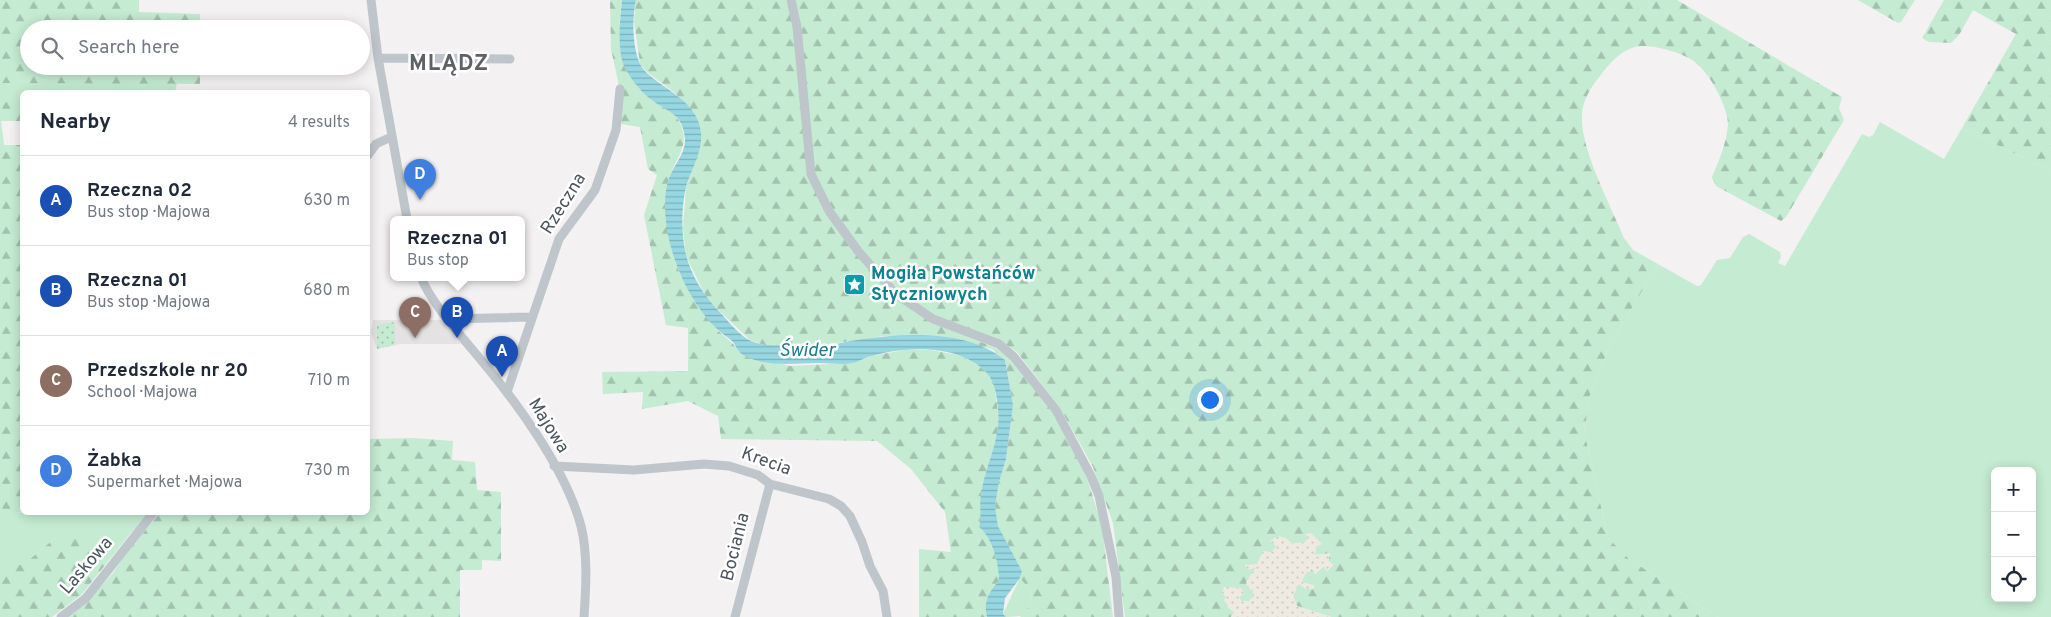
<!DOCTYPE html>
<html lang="en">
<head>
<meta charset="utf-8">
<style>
  body { margin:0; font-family:Overpass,sans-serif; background:#f6f6f7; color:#1f2937 }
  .controls { position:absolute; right:15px; bottom:15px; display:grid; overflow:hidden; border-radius:8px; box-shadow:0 2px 12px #0003 }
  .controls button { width:45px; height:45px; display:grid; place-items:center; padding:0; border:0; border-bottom:1px solid #e0e1e3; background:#fff; color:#1f2937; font:25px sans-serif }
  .you { position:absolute; left:1209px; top:399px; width:18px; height:18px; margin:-12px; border:4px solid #fff; border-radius:50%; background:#1a73e8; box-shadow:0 0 0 8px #1a73e833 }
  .badge { display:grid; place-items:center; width:32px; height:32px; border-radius:50%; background:#ea580c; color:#fff; font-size:16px; font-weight:700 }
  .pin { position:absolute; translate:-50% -41px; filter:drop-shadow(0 1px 2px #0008) }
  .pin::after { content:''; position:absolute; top:26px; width:18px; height:15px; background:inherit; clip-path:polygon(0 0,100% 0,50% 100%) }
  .popup { position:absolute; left:390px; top:216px; width:135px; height:65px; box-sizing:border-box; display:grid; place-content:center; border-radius:8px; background:#fff; filter:drop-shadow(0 1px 4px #0005); font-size:16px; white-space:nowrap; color:#747a83 }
  .popup b { font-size:19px; color:#1f2937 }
  .popup::after { content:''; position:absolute; left:50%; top:100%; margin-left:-10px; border:10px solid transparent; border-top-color:#fff }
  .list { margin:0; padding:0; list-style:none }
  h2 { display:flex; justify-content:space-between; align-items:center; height:65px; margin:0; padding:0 20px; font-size:21px }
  h2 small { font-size:16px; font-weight:400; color:#747a83 }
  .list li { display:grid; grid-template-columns:32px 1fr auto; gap:15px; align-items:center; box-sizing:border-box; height:90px; padding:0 20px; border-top:1px solid #e0e1e3 }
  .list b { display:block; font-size:19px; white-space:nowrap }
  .list p { margin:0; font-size:16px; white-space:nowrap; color:#747a83 }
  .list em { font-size:16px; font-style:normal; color:#747a83 }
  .icon { flex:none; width:28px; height:28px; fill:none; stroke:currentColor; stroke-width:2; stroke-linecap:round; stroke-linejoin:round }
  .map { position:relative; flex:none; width:2051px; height:617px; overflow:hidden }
  .search { position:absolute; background:#fff; box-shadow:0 2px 12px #0003; left:20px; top:20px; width:350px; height:55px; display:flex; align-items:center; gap:12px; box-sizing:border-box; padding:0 18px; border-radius:28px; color:#747a83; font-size:19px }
  .panel { position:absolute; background:#fff; box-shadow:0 2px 12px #0003; left:20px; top:90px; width:350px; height:425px; border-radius:8px }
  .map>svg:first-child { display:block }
  .education { fill:#e4e2e2 }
  .grass { fill:#c5ebd2; fill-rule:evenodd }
  .forest { fill:url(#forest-firs) }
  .sand { fill:url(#sand-dots) }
  .park { fill:url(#park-dots) }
  .water { fill:url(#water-rules) }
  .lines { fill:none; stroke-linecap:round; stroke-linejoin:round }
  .minor { stroke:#bec6cc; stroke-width:9 }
  .labels { text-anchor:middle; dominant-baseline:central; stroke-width:5; stroke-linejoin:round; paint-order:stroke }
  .street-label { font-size:18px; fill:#4b555c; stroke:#fff }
  .culture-label { font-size:18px; font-weight:bold; fill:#0d838f; stroke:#fff; text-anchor:start }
  .water-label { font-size:19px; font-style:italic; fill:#1c7c8e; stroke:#fff }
  .district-label { font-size:22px; font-weight:bold; letter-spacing:1px; fill:#5e6165; stroke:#fff }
</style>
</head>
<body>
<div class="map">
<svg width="2051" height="617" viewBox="0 0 2051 617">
  <defs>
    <pattern id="forest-firs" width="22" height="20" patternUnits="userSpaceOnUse" patternTransform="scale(1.25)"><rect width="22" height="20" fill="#c5ebd2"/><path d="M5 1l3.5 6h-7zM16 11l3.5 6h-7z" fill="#a2c1ae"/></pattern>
    <pattern id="sand-dots" width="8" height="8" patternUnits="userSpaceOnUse" patternTransform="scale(1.25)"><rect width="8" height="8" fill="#efeae1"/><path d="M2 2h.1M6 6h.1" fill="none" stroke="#cecbc3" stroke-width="1.8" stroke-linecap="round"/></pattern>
    <pattern id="park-dots" width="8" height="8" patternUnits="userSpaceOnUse" patternTransform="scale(1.25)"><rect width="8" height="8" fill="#c5ebd2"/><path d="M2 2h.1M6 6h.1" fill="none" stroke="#a2c1ae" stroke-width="1.8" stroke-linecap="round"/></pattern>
    <pattern id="water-rules" width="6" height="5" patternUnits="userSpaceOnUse" patternTransform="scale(1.25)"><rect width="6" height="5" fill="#97d7e2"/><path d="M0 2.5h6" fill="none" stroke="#7db1ba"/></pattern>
  </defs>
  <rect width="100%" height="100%" fill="#f3f1f1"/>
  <!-- education -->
  <path class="education" d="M373 320H441L461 344H400L377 349 371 333Z"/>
  <!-- grass -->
  <path class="grass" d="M0 83H177L175 92H22V102H0Z
    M1880 122 1944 159 1962 128 2051 171V617H1718L1629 559 1608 538 1585 435 1588 400 1610 345 1658 264 1697 286 1701 285 1717 260 1730 258 1743 237 1749 234 1780 252 1781 257 1778 263 1785 266 1862 134 1869 137 1873 135ZM1995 471H2032V598H1995Z
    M0 512 149 513 130 534H60L23 565H0Z
    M1020 578 1030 590 1032 602 1021 616 1006 617 1003 614Z"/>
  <!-- forest -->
  <path class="forest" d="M0 0H139V12L200 14V29H29V66H200V84L0 83Z
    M610 0H622C621 8 619 18 620 27 620 32 648 97 651 100 662 108 673 109 680 123 692 147 672 161 668 183 664 198 666 217 668 232 672 267 693 300 715 327 723 337 732 340 741 354L790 366 852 363 872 356 904 350H930L959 355 972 361 987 372 994 384 998 412V431L981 495 982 517 979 527C993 538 999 565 999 581 990 590 983 604 987 617H919V549L951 552 945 512 911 469 877 441 721 439 718 416 688 401 642 409 643 392 603 394 602 372 688 371V328L666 325 644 215 657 175 648 169 640 127 621 124 618 81 611 49Z
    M636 0H788L794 28 808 175 894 296 931 323 996 348 1011 359 1054 413 1087 478 1092 494 1102 527 1113 617H1020L1032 602 1030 590 1020 578 1022 571 998 526 995 506 999 482 1006 459 1013 405 1005 360 992 349 947 338 883 336 811 347 793 345 770 347 750 340 707 299 686 256 683 229 686 188 700 146 701 133 692 111 675 93 647 72 640 64 634 21Z
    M795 0H1677L1842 97 1839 108 1844 120 1786 217 1781 221 1716 186 1712 177C1719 161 1726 144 1728 126 1729 108 1710 74 1696 63 1685 53 1649 43 1635 47 1620 51 1609 64 1600 76 1592 85 1583 100 1582 113 1579 147 1611 206 1624 238L1633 250 1658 264 1610 345 1588 400 1585 435 1608 538 1629 559 1718 617H1331L1297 606 1293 596 1299 583 1314 585 1304 583 1302 579 1307 571 1312 569 1315 574 1324 566 1327 571 1333 565 1328 561 1330 554 1315 555 1316 547 1308 539 1305 542 1292 544 1286 538 1272 552 1265 553 1252 575 1254 597 1249 601H1241L1239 597 1241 588H1235L1227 597 1228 607 1234 612 1231 617H1125L1113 523 1093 467 1060 408 1017 352 1001 341 934 316 900 291 861 249 832 209 815 173Z
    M1858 0H1915L1901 22 1898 23Z
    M1944 0H2051V171L1962 128 2016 34 1973 10 1959 35 1951 43 1929 42 1922 38Z
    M0 102H22V121H1L4 145H22V512H0Z
    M413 438 453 441 452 460 475 462 477 490 501 492V561L482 560V570H460V617H66L92 596 113 573 126 553 160 513 368 512V439Z
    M60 534H130L82 594 52 617H0V565H23Z"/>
  <!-- sand -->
  <path class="sand" d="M1311 533 1322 544 1316 547 1315 555 1330 553 1328 561 1334 564 1326 571 1325 566 1314 574 1312 569 1310 572H1307L1302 580 1304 583 1314 585V589H1306L1299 584 1293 596 1297 606 1331 617H1231L1234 612 1224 601 1226 597 1222 593 1224 587 1241 588 1245 593 1239 597 1241 601H1249L1254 596V591L1248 588 1246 582 1255 568 1247 570 1245 565 1257 564 1263 551 1272 552 1276 546 1270 541 1278 536 1286 538 1292 544 1305 542 1308 539 1305 534Z"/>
  <!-- park -->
  <path class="park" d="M395 322V345L377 349V325Z"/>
  <!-- water -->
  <path class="water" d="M622 0H636C632 18 632 46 640 64 651 86 698 96 701 133 703 151 691 170 686 187 681 208 681 234 686 255 691 275 704 296 718 310 727 320 740 336 751 341 766 347 777 345 792 345 798 345 804 347 811 347 828 347 846 341 863 339 908 333 968 330 1005 360L1013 405 1006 459 999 482 995 506 998 526 1022 571 1020 578 1005 598 1003 614 1006 617H987C983 602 989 591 999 581 999 565 993 538 979 527 982 516 979 506 981 495 985 466 1001 440 998 410 997 397 995 381 986 372 959 344 906 346 872 356 865 357 859 362 852 363 842 365 830 363 819 363 793 363 767 368 743 355 738 352 736 346 733 342 728 337 722 334 717 329 696 309 680 278 672 251 666 231 662 201 668 181 672 167 686 154 685 139 683 112 666 112 649 98 639 89 630 78 624 66 617 49 620 18 622 0Z"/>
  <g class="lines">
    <!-- minor -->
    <path class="minor" d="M371 0 378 58 407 219
      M791 0 797 27 811 174 829 211 858 251 896 294 933 319 999 344 1014 357 1056 410 1091 476 1099 496 1116 577 1119 617
      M378 58 510 59
      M368 155 376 144 391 137
      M421 277C430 302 464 339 481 360 518 404 566 470 581 526 588 554 586 588 584 617
      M449 319 532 317
      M507 392 559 239 595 190 616 130 620 89
      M554 466 634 470 704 464 729 466 758 475 770 484 829 499 841 506 850 516 862 542 870 566 883 591 887 617
      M61 617 86 598 154 512
      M735 617 770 484"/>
  </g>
  <!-- icons -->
  <defs>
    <symbol id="sight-square" viewBox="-11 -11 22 22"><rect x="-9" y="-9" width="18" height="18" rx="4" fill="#0f9aa8" stroke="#fff"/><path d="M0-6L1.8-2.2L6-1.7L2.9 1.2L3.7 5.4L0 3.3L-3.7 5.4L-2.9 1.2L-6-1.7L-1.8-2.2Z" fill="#fff"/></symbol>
  </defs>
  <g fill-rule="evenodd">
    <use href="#sight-square" x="842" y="272" width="25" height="25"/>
  </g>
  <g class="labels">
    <!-- street labels -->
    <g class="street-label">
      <text transform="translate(564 204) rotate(-58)">Rzeczna</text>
      <text transform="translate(548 426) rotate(58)">Majowa</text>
      <text transform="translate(766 462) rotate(20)">Krecia</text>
      <text transform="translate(736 547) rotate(-76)">Bociania</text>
      <text transform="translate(87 566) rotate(-49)">Laskowa</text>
    </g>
    <!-- culture labels -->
    <g class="culture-label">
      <text x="871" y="274">Mogiła Powstańców<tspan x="871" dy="21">Styczniowych</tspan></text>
    </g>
    <!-- water labels -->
    <g class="water-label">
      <text x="807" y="351">Świder</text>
    </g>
    <!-- district labels -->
    <g class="district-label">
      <text x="449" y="64">MLĄDZ</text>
    </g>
  </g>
</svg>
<div class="controls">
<button>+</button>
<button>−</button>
<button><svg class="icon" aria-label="locate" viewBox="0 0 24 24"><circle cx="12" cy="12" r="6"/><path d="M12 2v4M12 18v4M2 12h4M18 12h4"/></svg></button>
</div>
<div class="you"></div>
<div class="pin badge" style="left:502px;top:377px;background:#1a4fb4">A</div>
<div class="pin badge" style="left:457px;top:338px;background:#1a4fb4">B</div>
<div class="popup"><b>Rzeczna 01</b>Bus stop</div>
<div class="pin badge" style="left:415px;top:338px;background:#8d6e63">C</div>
<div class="pin badge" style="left:420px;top:200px;background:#3f7fe0">D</div>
<div class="search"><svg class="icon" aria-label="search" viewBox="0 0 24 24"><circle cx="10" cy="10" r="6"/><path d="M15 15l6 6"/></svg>Search here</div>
<section class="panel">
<h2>Nearby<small>4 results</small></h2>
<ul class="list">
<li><span class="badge" style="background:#1a4fb4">A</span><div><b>Rzeczna 02</b><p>Bus stop · Majowa</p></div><em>630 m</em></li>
<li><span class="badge" style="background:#1a4fb4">B</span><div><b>Rzeczna 01</b><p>Bus stop · Majowa</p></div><em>680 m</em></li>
<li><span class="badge" style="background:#8d6e63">C</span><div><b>Przedszkole nr 20</b><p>School · Majowa</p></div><em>710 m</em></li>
<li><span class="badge" style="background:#3f7fe0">D</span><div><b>Żabka</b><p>Supermarket · Majowa</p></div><em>730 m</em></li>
</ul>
</section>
</div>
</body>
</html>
